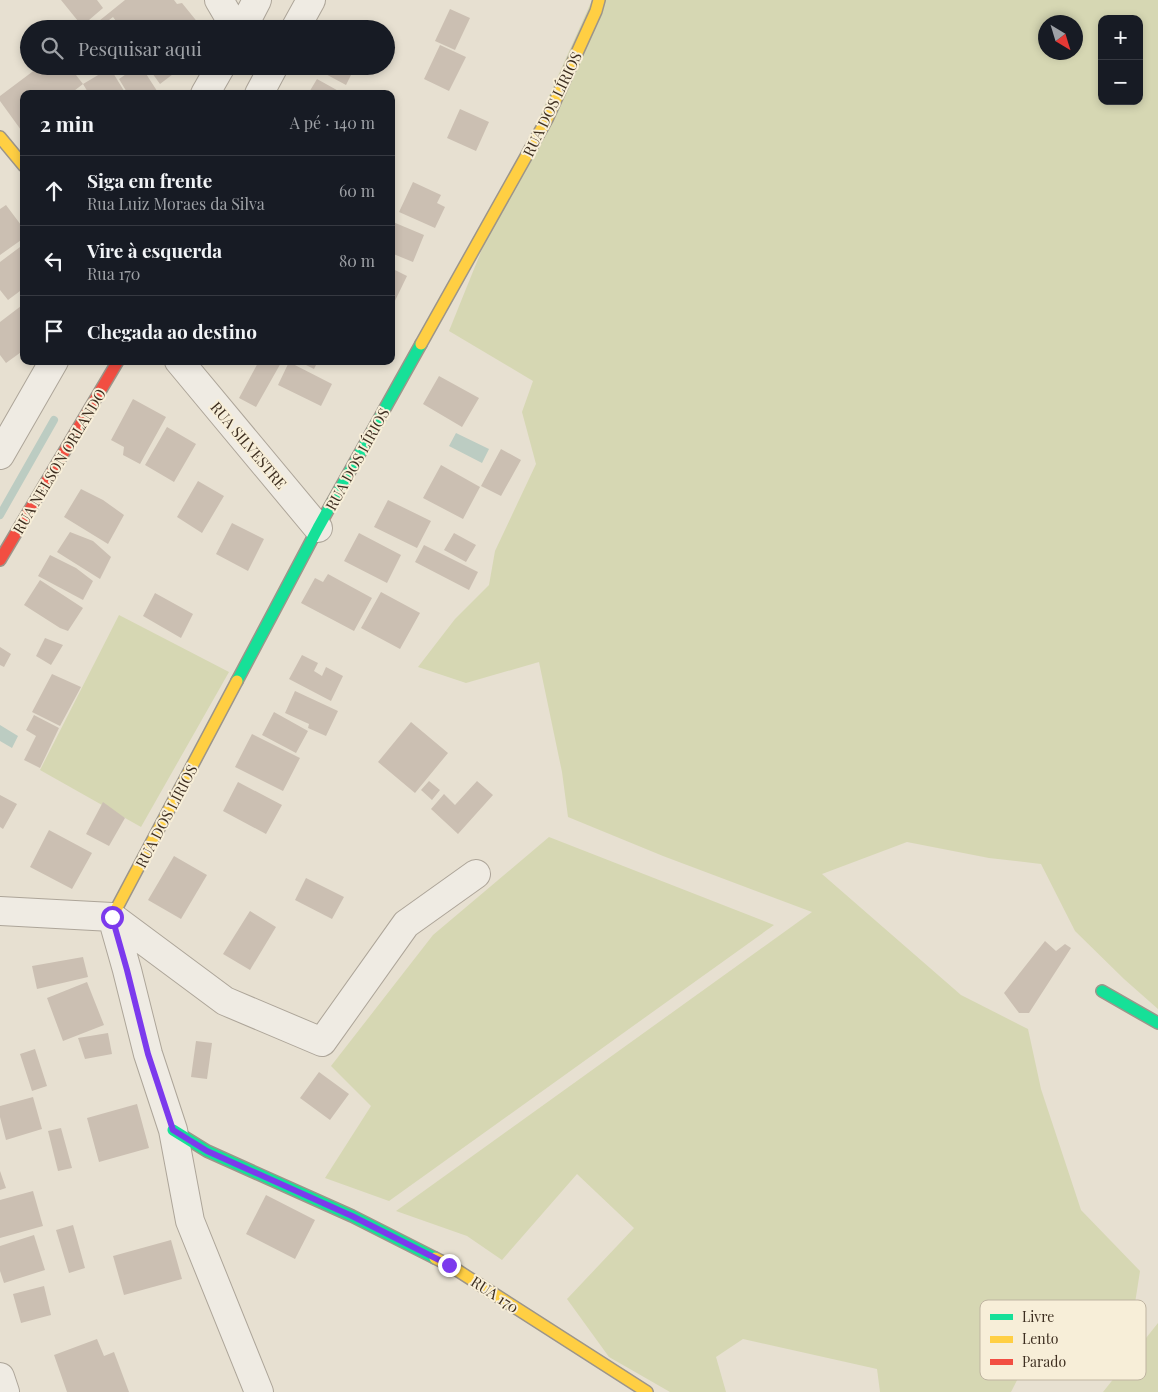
<!DOCTYPE html>
<html lang="pt">
<head>
<meta charset="utf-8">
<style>
  body { margin:0; font-family:"Playfair Display",serif; background:#242831; color:#f1f3f6 }
  .controls { position:absolute; right:15px; top:15px; display:grid; overflow:hidden; border-radius:10px; box-shadow:0 2px 8px #0003 }
  .controls button { width:45px; height:45px; display:grid; place-items:center; padding:0; border:0; border-bottom:1px solid #363941; background:#171b24; color:#f1f3f6; font:25px sans-serif }
  .compass { position:absolute; left:1038px; top:15px; width:45px; height:45px; border-radius:50%; background:#171b24; box-shadow:0 2px 8px #0003; rotate:142deg }
  .stop { position:absolute; width:15px; height:15px; margin:-11px; border:4px solid #7c3aed; border-radius:50%; background:#fff }
  .stop.end { background:#7c3aed; border-color:#fff; box-shadow:0 1px 5px #0008 }
  .list { margin:0; padding:0; list-style:none }
  h2 { display:flex; justify-content:space-between; align-items:center; height:65px; margin:0; padding:0 20px; font-size:21px }
  h2 small { font-size:16px; font-weight:400; color:#9ea1a6 }
  .list li { display:grid; grid-template-columns:32px 1fr auto; gap:15px; align-items:center; box-sizing:border-box; height:70px; padding:0 20px; border-top:1px solid #363941 }
  .list b { display:block; font-size:19px; white-space:nowrap }
  .list p { margin:0; font-size:16px; white-space:nowrap; color:#9ea1a6 }
  .list em { font-size:16px; font-style:normal; color:#9ea1a6 }
  .icon { flex:none; width:28px; height:28px; fill:none; stroke:currentColor; stroke-width:2; stroke-linecap:round; stroke-linejoin:round }
  .map { position:relative; flex:none; width:1158px; height:1392px; overflow:hidden }
  .search { position:absolute; background:#171b24; box-shadow:0 2px 8px #0003; left:20px; top:20px; width:375px; height:55px; display:flex; align-items:center; gap:12px; box-sizing:border-box; padding:0 18px; border-radius:28px; color:#9ea1a6; font-size:19px }
  .panel { position:absolute; background:#171b24; box-shadow:0 2px 8px #0003; left:20px; top:90px; width:375px; height:275px; border-radius:10px }
  .map>svg:first-child { display:block }
  .green { fill:#d6d7b3; fill-rule:evenodd }
  .water { fill:#bcccc2 }
  .lines { fill:none; stroke-linecap:round; stroke-linejoin:round }
  .stream { stroke:#bcccc2; stroke-width:8 }
  .building { fill:#cbbfb2 }
  .street-casing { stroke:#ada599; stroke-width:30 }
  .fast-casing { stroke:#9c958a; stroke-width:14 }
  .slow-casing { stroke:#9c958a; stroke-width:14 }
  .jam-casing { stroke:#9c958a; stroke-width:14 }
  .street { stroke:#efebe3; stroke-width:28 }
  .fast { stroke:#16e098; stroke-width:11 }
  .slow { stroke:#ffcf43; stroke-width:11 }
  .jam { stroke:#f24e42; stroke-width:11 }
  .route { stroke:#7c3aed; stroke-width:6 }
  .labels { text-anchor:middle; dominant-baseline:central; stroke-width:4; stroke-linejoin:round; paint-order:stroke }
  .street-label { font-size:15px; fill:#3d2e20; stroke:#f7eed8 }
  .key { fill:#f7eed8; stroke:#bfb4a1; stroke-width:1 }
  .key-label { font-size:14px; fill:#3d2e20 }
</style>
</head>
<body>
<div class="map">
<svg width="1158" height="1392" viewBox="0 0 1158 1392">
  <rect width="100%" height="100%" fill="#e7e0d1"/>
  <!-- green -->
  <path class="green" d="M592 0H1158V1009L1124 979 1075 931 1041 864 989 858 907 842 822 874 961 995 1028 1029 1041 1089 1081 1210 1140 1271 1133 1316 1040 1335 1011 1392H880L877 1369 743 1339 716 1357 726 1392H670L609 1357 567 1299 634 1228 577 1174 502 1260 467 1236 396 1211 812 912 663 856 568 817 562 772 539 662 466 683 418 667 455 619 489 585 495 551 536 464 522 412 533 381 449 331 497 212ZM1102 19H1139V101H1102ZM1046 22H1076V52H1046Z
    M119 615 229 672 141 827 40 770Z
    M549 837 774 925 389 1201 325 1178 371 1106 331 1066 433 935Z
    M1158 1323V1392H1103Z"/>
  <!-- water -->
  <path class="water" d="M456 433 489 449 482 463 449 446Z
    M0 725 18 736 12 748 0 741Z"/>
  <g class="lines">
    <!-- stream -->
    <path class="stream" d="M0 515 54 420"/>
  </g>
  <!-- building -->
  <path class="building" d="M61 0H97L103 8 82 26Z
    M125 0H174L177 4 182 3 199 24 193 29H164L158 22 149 29H122L113 17 97 29H89Z
    M450 9 470 18 455 50 435 41Z
    M440 45 466 57 449 91 424 79Z
    M40 66H69L83 84 70 94H24V128L21 130 0 101V96Z
    M138 66H141L159 94H128L119 79Z
    M147 66H180L181 68 160 84Z
    M322 66H353L355 67 346 85 320 71Z
    M110 68 126 94H89L83 84Z
    M317 79 344 94H308Z
    M460 109 489 122 476 151 447 138Z
    M413 182 441 195 437 203 445 207 435 228 399 212Z
    M6 205 24 229V238L0 255V209Z
    M393 222 424 235 413 262 391 253V225Z
    M24 244V288L8 300 0 290V262Z
    M391 268 407 276 391 309Z
    M21 306 24 310V350L6 363 0 355V322Z
    M259 361H282L256 407 239 398Z
    M298 361H318L314 369Z
    M289 362 332 384 321 406 278 385Z
    M439 376 479 398 462 427 423 404Z
    M133 399 166 417 140 464 123 455 124 447 111 440Z
    M167 427 196 444 174 482 145 465Z
    M501 449 521 460 501 496 481 486Z
    M441 465 480 487 463 519 423 498Z
    M198 481 224 496 202 533 177 517Z
    M81 489 103 500 124 515 108 544 64 517Z
    M388 500 431 521 417 548 374 527Z
    M232 523 264 539 248 571 216 554Z
    M70 532 93 541 111 557 100 579 57 552Z
    M359 533 401 555 387 583 344 561Z
    M454 533 476 545 466 562 444 550Z
    M424 545 478 572 469 590 415 562Z
    M50 555 76 568 93 581 83 600 38 576Z
    M328 574 372 598 354 631 301 603 315 578 323 582Z
    M40 580 83 608 68 631 60 628 24 605Z
    M381 592 420 613 400 649 361 628Z
    M155 593 193 614 181 638 143 616Z
    M45 638 63 645 51 665 36 656Z
    M0 647 11 654 4 667 0 665Z
    M302 655 318 663 314 671 322 676 326 667 343 676 331 701 289 679Z
    M52 674 81 687 60 726 32 712Z
    M295 691 338 711 326 736 308 728 309 724 285 713Z
    M274 712 308 731 296 753 262 735Z
    M34 715 59 728 40 768 24 760 36 736 26 730Z
    M411 722 448 753 415 793 378 762Z
    M252 734 300 758 283 791 235 767Z
    M429 781 440 790 432 800 421 790Z
    M477 781 493 795 458 834 431 809 444 794 455 805Z
    M238 782 282 805 266 834 223 811Z
    M0 795 17 804 3 829 0 827Z
    M103 802 125 818 109 846 86 834Z
    M49 830 92 853 72 889 30 867Z
    M174 856 207 875 181 919 148 900Z
    M306 878 344 897 332 919 295 900Z
    M250 911 276 927 250 970 223 954Z
    M1045 941 1056 951 1065 944 1071 948 1029 1013H1019L1004 993Z
    M83 957 88 977 37 989 32 966Z
    M87 982 104 1025 63 1041 47 998Z
    M108 1033 112 1054 85 1059 78 1038Z
    M196 1041 212 1043 207 1079 191 1077Z
    M35 1049 47 1086 32 1091 20 1054Z
    M319 1072 349 1094 330 1120 300 1098Z
    M33 1097 42 1129 6 1140 0 1117V1106Z
    M137 1104 149 1148 99 1162 87 1118Z
    M61 1128 72 1168 58 1171 48 1131Z
    M0 1171 6 1188 0 1190Z
    M33 1191 43 1226 0 1238V1200Z
    M266 1195 315 1220 295 1259 246 1234Z
    M73 1225 85 1268 69 1273 56 1230Z
    M34 1235 45 1270 4 1283 0 1271V1246Z
    M171 1240 182 1279 124 1295 113 1256Z
    M44 1286 51 1315 21 1323 13 1294Z
    M97 1339 104 1356 114 1352 129 1392H67L54 1355Z"/>
  <g class="lines">
    <defs>
      <path id="street" d="M219 0 236 29
        M242 29 257 0
        M295 29 311 0
        M205 94 221 66
        M259 94 274 66
        M179 361 318 528
        M0 455 54 361
        M0 911 112 917
        M112 917 127 970 148 1054 173 1130 190 1221 259 1392
        M112 917 225 1001 322 1042 406 924 476 874
        M0 1377 5 1392"/>
      <path id="fast" d="M237 681 318 528 421 344
        M1102 991 1158 1023
        M173 1130 207 1151 352 1216 435 1258"/>
      <path id="slow" d="M0 137 24 166
        M421 344 547 119 596 11 599 0
        M112 917 237 681
        M435 1258 449 1265 647 1392"/>
      <path id="jam" d="M0 560 118 361"/>
    </defs>
    <!-- street casing -->
    <use href="#street" class="street-casing"/>
    <!-- fast casing -->
    <use href="#fast" class="fast-casing"/>
    <!-- slow casing -->
    <use href="#slow" class="slow-casing"/>
    <!-- jam casing -->
    <use href="#jam" class="jam-casing"/>
    <!-- street -->
    <use href="#street" class="street"/>
    <!-- fast -->
    <use href="#fast" class="fast"/>
    <!-- slow -->
    <use href="#slow" class="slow"/>
    <!-- jam -->
    <use href="#jam" class="jam"/>
  </g>
  <g class="lines">
    <!-- route -->
    <path class="route" d="M112 917 127 970 148 1054 173 1130 207 1151 352 1216 449 1265"/>
  </g>
  <g class="labels">
    <!-- street labels -->
    <g class="street-label">
      <text transform="translate(552 104) rotate(-64)">RUA DOS LÍRIOS</text>
      <text transform="translate(249 445) rotate(50)">RUA SILVESTRE</text>
      <text transform="translate(357 459) rotate(-61)">RUA DOS LÍRIOS</text>
      <text transform="translate(59 461) rotate(-59)">RUA NELSON ORLANDO</text>
      <text transform="translate(166 816) rotate(-62)">RUA DOS LÍRIOS</text>
      <text transform="translate(495 1294) rotate(33)">RUA 170</text>
    </g>
  </g>
  <!-- legend -->
  <rect x="980" y="1300" width="166" height="80" rx="8" class="key"/>
  <rect x="990" y="1314" width="23" height="6" fill="#16e098"/>
  <rect x="990" y="1336" width="23" height="7" fill="#ffcf43"/>
  <rect x="990" y="1359" width="23" height="6" fill="#f24e42"/>
  <g class="key-label">
    <text x="1022" y="1322">Livre</text>
    <text x="1022" y="1344">Lento</text>
    <text x="1022" y="1367">Parado</text>
  </g>
</svg>
<div class="controls">
<button>+</button>
<button>−</button>
</div>
<svg class="compass" viewBox="-18 -18 36 36"><path d="M0-13l5 13h-10z" fill="#e53935"/><path d="M0 13l5-13h-10z" fill="#9ea1a6"/></svg>
<div class="stop" style="left:112px;top:917px"></div>
<div class="stop end" style="left:449px;top:1265px"></div>
<div class="search"><svg class="icon" aria-label="search" viewBox="0 0 24 24"><circle cx="10" cy="10" r="6"/><path d="M15 15l6 6"/></svg>Pesquisar aqui</div>
<section class="panel">
<h2>2 min<small>A pé · 140 m</small></h2>
<ul class="list">
<li><svg class="icon" aria-label="ahead" viewBox="0 0 24 24"><path d="M12 20V5M6 11l6-6 6 6"/></svg><div><b>Siga em frente</b><p>Rua Luiz Moraes da Silva</p></div><em>60 m</em></li>
<li><svg class="icon" aria-label="left" viewBox="0 0 24 24"><path d="M17 20v-9H6M10 6l-5 5 5 5"/></svg><div><b>Vire à esquerda</b><p>Rua 170</p></div><em>80 m</em></li>
<li><svg class="icon" aria-label="arrive" viewBox="0 0 24 24"><path d="M6 21V4h12l-3 4 3 4H6"/></svg><div><b>Chegada ao destino</b></div></li>
</ul>
</section>
</div>
</body>
</html>
